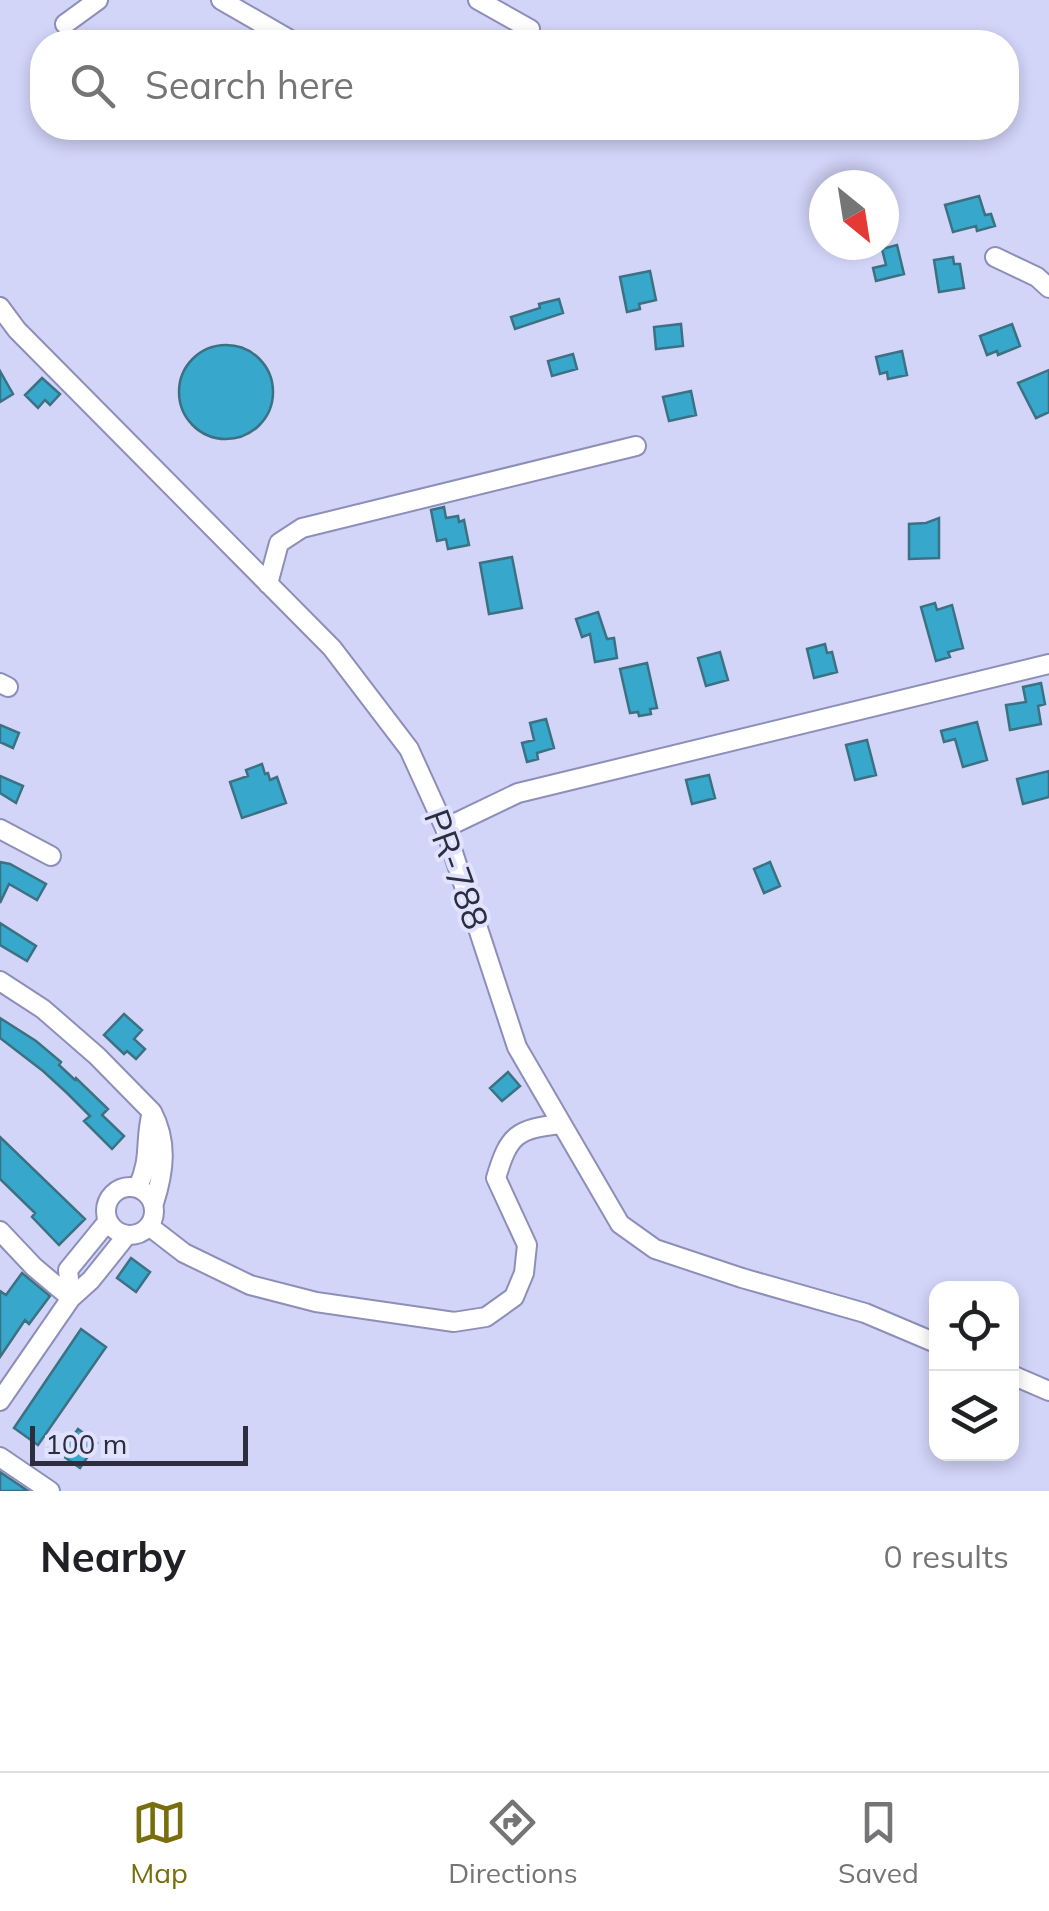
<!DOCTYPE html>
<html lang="en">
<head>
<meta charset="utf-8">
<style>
  body { margin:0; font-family:Mulish,sans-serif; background:#f2f2f2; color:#202124 }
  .controls { position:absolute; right:30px; bottom:30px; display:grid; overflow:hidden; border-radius:20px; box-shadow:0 5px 15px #0003 }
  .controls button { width:90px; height:90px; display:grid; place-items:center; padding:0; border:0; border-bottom:2px solid #e0e0e0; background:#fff; color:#202124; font:50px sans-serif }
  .compass { position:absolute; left:809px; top:170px; width:90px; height:90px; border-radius:50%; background:#fff; box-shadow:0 5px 15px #0003; rotate:150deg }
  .scale { position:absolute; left:30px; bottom:25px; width:218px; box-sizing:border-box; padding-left:10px; border:5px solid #2c2d3e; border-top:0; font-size:28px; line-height:35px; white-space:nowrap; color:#2c2d3e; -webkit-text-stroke:8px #e0e2fe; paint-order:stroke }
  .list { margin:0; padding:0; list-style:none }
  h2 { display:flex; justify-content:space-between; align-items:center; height:130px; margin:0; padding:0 40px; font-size:42px }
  h2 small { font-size:32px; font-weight:400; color:#757577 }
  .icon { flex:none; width:55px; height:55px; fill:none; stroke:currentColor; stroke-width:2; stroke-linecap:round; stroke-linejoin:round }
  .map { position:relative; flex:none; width:1049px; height:1491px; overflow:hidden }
  .search { position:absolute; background:#fff; box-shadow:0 5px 15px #0003; left:30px; right:30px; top:30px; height:110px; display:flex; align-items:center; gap:25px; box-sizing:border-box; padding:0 35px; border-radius:40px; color:#757577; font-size:38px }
  .sheet { height:280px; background:#fff }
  nav { display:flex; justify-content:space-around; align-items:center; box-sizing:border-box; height:140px; border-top:2px solid #e0e0e0; background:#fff; font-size:28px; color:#757577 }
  nav a { display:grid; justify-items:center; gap:5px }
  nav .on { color:#786e0c }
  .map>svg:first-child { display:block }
  .building { fill:#37a8cc; stroke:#3c7183; stroke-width:2.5 }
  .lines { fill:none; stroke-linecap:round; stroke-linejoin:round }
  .minor-casing { stroke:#8d8fb9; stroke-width:22 }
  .minor { stroke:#fff; stroke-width:18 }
  .labels { text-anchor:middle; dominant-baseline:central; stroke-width:8; stroke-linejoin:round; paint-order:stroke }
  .street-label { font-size:35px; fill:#2c2d3e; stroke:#e0e2fe }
</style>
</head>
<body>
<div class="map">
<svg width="1049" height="1491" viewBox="0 0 1049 1491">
  <rect width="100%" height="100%" fill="#d2d4f8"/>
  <!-- building -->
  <path class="building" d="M979 196 985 215 991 214 995 226 977 231 976 226 953 232 945 205Z
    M897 245 904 274 876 281 873 268 886 265 882 249Z
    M953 257 954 264H960L964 288 939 292 934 260Z
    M650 271 656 300 639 304 640 309 627 312 620 277Z
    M559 299 563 313 515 329 511 317 540 308 539 304Z
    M681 324 683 346 656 349 654 327Z
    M1012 324 1020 346 998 355 997 351 987 355 980 336Z
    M179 392a47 47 0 1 1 94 0a47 47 0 1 1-94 0Z
    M902 351 907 375 888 379 887 372 880 374 876 357Z
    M573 354 577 369 552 376 548 361Z
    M1049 370V412L1036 418 1018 383Z
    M0 371 13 394 0 402Z
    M42 378 60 394 50 405 45 400 38 408 25 395Z
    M691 391 696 415 669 421 663 397Z
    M444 507 446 518 458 516 459 522 464 520 469 545 448 549 446 539 437 541 431 510Z
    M939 518V558L909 559V524L926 523Z
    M512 557 522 608 489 614 480 563Z
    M935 603 937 610 952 605 963 648 948 652 950 657 936 661 921 607Z
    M598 612 607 639 614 638 617 658 595 662 590 634 582 637 576 619Z
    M825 644 827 653 832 652 837 672 814 678 807 649Z
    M720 652 728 680 706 686 698 658Z
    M647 663 657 708 650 709 651 714 639 716 638 712 630 713 620 669Z
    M1041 683 1045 704 1038 706 1041 724 1010 730 1006 705 1026 702 1023 687Z
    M546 719 554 748 537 753 538 759 527 762 522 743 534 740 530 723Z
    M977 722 987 760 963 767 955 739 944 742 941 731Z
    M0 725 19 733 13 748 0 742Z
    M867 740 876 775 855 780 846 745Z
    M262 764 265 774 268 773 270 780 277 777 286 803 242 818 230 782 248 776 246 770Z
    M1049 771V797L1023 804 1017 779Z
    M709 775 715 798 692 804 686 780Z
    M0 776 23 786 16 803 0 793Z
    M0 862 10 864 46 884 37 900 9 884 0 903Z
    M770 862 780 886 764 893 754 869Z
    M0 923 36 946 27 961 0 945Z
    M124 1014 142 1030 134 1039 145 1049 136 1059 127 1051 124 1054 104 1035Z
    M0 1018 36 1041 61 1062 59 1065 75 1080 76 1078 108 1109 102 1115 124 1136 112 1149 84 1121 90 1116 67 1093 43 1071 0 1038Z
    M508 1072 520 1086 502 1101 490 1088Z
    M0 1137 85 1219 59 1245 32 1217 35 1213 0 1179Z
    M131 1258 150 1272 136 1292 117 1278Z
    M22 1273 50 1296 29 1324 25 1320 0 1357V1291L6 1295Z
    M81 1329 106 1347 38 1445 14 1428Z
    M78 1429 97 1443 80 1468 60 1454Z
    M0 1472 28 1491H0Z"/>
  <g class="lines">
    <defs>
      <path id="minor" d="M221 0 294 42
        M478 0 530 29
        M65 24 98 0
        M995 257 1037 277 1049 288
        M0 307 17 330 332 648 409 749 445 828 517 1047 620 1224 655 1249 742 1278 865 1313 936 1343
        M268 584 279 543 302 528 636 446
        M0 683 8 687
        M445 828 518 793 1049 664
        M0 829 51 856
        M0 981 43 1009 97 1056 152 1112
        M106 1211a24 24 0 1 1 48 0a24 24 0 1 1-48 0Z
        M138 1187C152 1157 144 1141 152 1112 168 1142 164 1172 154 1203
        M108 1221 68 1270 71 1298 91 1280 127 1235
        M149 1226 184 1253 250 1285 316 1302 454 1322 486 1317 514 1297 524 1273 527 1245 496 1178C509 1134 517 1129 561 1124
        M0 1231 34 1267 71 1298 0 1401
        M1012 1375 1049 1391
        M0 1457 50 1491"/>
    </defs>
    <!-- minor casing -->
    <use href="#minor" class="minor-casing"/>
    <!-- minor -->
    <use href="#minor" class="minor"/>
  </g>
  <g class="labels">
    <!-- street labels -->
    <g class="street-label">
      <text transform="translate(457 869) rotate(70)">PR-788</text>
    </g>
  </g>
</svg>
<div class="controls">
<button><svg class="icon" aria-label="locate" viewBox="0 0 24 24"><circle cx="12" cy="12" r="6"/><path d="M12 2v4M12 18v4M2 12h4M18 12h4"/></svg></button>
<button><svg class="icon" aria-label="layers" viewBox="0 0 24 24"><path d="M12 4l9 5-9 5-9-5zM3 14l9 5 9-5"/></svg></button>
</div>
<svg class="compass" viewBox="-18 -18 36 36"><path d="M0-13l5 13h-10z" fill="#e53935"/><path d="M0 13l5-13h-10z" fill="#757577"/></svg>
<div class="scale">100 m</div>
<div class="search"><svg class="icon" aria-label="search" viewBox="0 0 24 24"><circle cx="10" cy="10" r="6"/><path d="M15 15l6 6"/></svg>Search here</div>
</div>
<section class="sheet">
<h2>Nearby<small>0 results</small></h2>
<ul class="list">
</ul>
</section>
<nav>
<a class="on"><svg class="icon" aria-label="map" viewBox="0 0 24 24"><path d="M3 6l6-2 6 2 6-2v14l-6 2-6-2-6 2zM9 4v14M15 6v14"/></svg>Map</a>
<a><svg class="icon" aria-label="directions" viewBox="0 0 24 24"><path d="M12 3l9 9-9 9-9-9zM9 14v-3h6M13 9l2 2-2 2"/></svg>Directions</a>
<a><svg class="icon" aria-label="saved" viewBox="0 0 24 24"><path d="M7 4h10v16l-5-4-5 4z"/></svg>Saved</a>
</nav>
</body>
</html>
